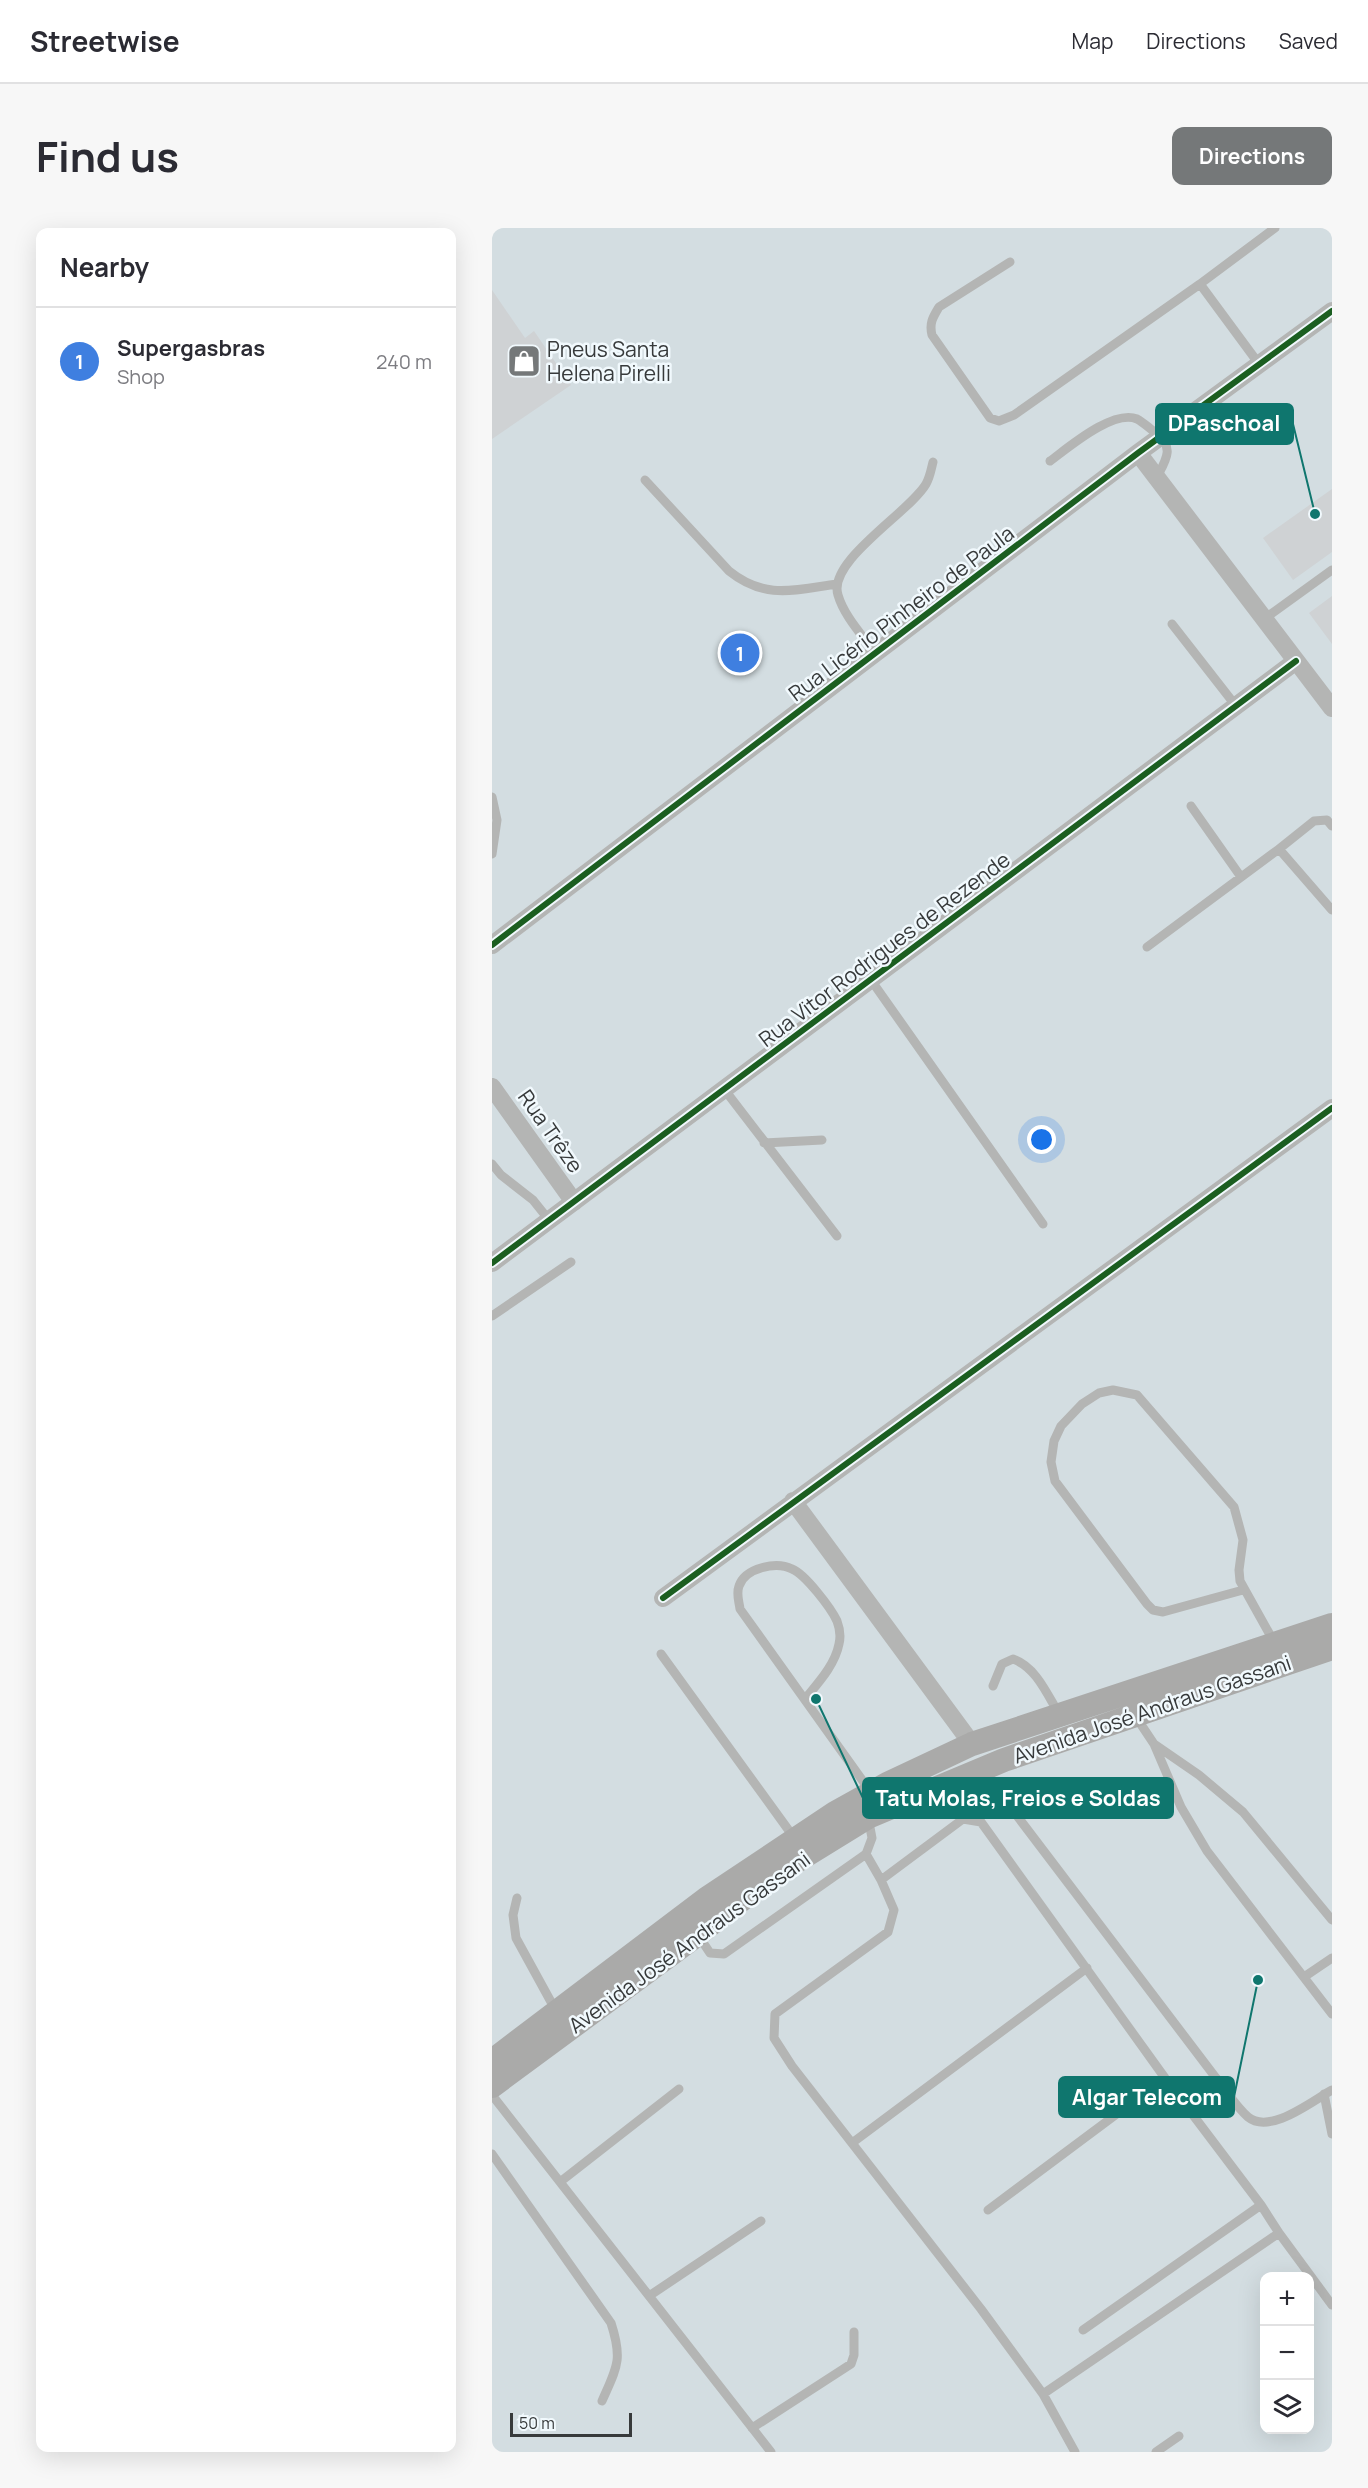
<!DOCTYPE html>
<html lang="en">
<head>
<meta charset="utf-8">
<style>
  body { margin:0; font-family:Manrope,sans-serif; background:#f7f7f7; color:#2b2b33 }
  .controls { position:absolute; right:18px; bottom:18px; display:grid; overflow:hidden; border-radius:12px; box-shadow:0 6px 24px #0002 }
  .controls button { width:54px; height:54px; display:grid; place-items:center; padding:0; border:0; border-bottom:2px solid #e1e1e2; background:#fff; color:#2b2b33; font:30px sans-serif }
  .scale { position:absolute; left:18px; bottom:15px; width:122px; box-sizing:border-box; padding-left:6px; border:3px solid #373a3b; border-top:0; font-size:16px; line-height:21px; white-space:nowrap; color:#373a3b; -webkit-text-stroke:4px #f1f9fd; paint-order:stroke }
  .you { position:absolute; left:550px; top:912px; width:21px; height:21px; margin:-15px; border:4px solid #fff; border-radius:50%; background:#1a73e8; box-shadow:0 0 0 9px #1a73e833 }
  .badge { display:grid; place-items:center; width:39px; height:39px; border-radius:50%; background:#757879; color:#fff; font-size:20px; font-weight:700 }
  .pin { position:absolute; translate:-50% -50%; border:3px solid #fff; box-shadow:0 2px 6px #0006 }
  .list { margin:0; padding:0; list-style:none }
  h2 { display:flex; justify-content:space-between; align-items:center; height:78px; margin:0; padding:0 24px; font-size:26px }
  h2 small { font-size:20px; font-weight:400; color:#7c7c81 }
  .list li { display:grid; grid-template-columns:39px 1fr auto; gap:18px; align-items:center; box-sizing:border-box; height:108px; padding:0 24px; border-top:2px solid #e1e1e2 }
  .list b { display:block; font-size:22px; white-space:nowrap }
  .list p { margin:0; font-size:20px; white-space:nowrap; color:#7c7c81 }
  .list em { font-size:20px; font-style:normal; color:#7c7c81 }
  .icon { flex:none; width:33px; height:33px; fill:none; stroke:currentColor; stroke-width:2; stroke-linecap:round; stroke-linejoin:round }
  .map { position:relative; flex:none; width:840px; height:2224px; overflow:hidden; border-radius:12px }
  header { display:flex; align-items:center; gap:36px; box-sizing:border-box; height:84px; padding:0 30px; background:#fff; border-bottom:2px solid #e1e1e2 }
  header strong { font-size:28px }
  nav { display:flex; gap:33px; margin-inline-start:auto; font-size:21px }
  .intro { display:flex; align-items:center; justify-content:space-between; box-sizing:border-box; height:144px; padding:0 36px }
  h1 { margin:0; font-size:42px }
  .button { padding:15px 27px; border-radius:12px; background:#757879; color:#fff; font-size:21px; font-weight:700 }
  main { display:flex; gap:36px; padding:0 36px }
  aside { flex:1; background:#fff; border-radius:12px; box-shadow:0 6px 24px #0002 }
  .map>svg:first-child { display:block }
  .built { fill:#d3dde1; fill-rule:evenodd }
  .building { fill:#cfd2d4 }
  .lines { fill:none; stroke-linecap:round; stroke-linejoin:round }
  .lane { stroke:#b4b5b4; stroke-width:9 }
  .street { stroke:#b4b5b4; stroke-width:18 }
  .secondary { stroke:#aaaaa9; stroke-width:24 }
  .cycleway-casing { stroke:#f1f9fd; stroke-width:10 }
  .cycleway { stroke:#1b5e20; stroke-width:6 }
  .labels { text-anchor:middle; dominant-baseline:central; stroke-width:5; stroke-linejoin:round; paint-order:stroke }
  .poi-label { font-size:21px; fill:#373a3b; stroke:#f1f9fd; text-anchor:start }
  .street-label { font-size:21px; fill:#373a3b; stroke:#f1f9fd }
  .leader { fill:none; stroke:#0f766e; stroke-width:2 }
  .callout-dot { fill:#0f766e; stroke:#f1f9fd; stroke-width:2 }
  .callout { fill:#0f766e; stroke:#0f766e; stroke-width:2 }
  .callout-label { font-size:22px; text-anchor:middle; font-weight:bold; fill:#fff }
</style>
</head>
<body>
<header>
<strong>Streetwise</strong>
<nav><a>Map</a><a>Directions</a><a>Saved</a></nav>
</header>
<div class="intro"><h1>Find us</h1><a class="button">Directions</a></div>
<main>
<aside>
<h2>Nearby<small></small></h2>
<ul class="list">
<li><span class="badge" style="background:#3f7fe0">1</span><div><b>Supergasbras</b><p>Shop</p></div><em>240 m</em></li>
</ul>
</aside>
<div class="map">
<svg width="840" height="2224" viewBox="0 0 840 2224">
  <rect width="100%" height="100%" fill="#e7ebed"/>
  <!-- built -->
  <path class="built" d="M0 0H840V2224H0ZM772 2048H818V2202H772Z"/>
  <!-- building -->
  <path class="building" d="M0 62 33 110 42 103 79 157 0 211Z
    M840 261V324L801 352 771 310Z
    M840 368V416L817 385Z"/>
  <g class="lines">
    <!-- lane -->
    <path class="lane" d="M518 34 447 79C441 89 437 95 440 107L498 190 507 193 522 187 708 56
      M767 136 708 56 783 0
      M558 233C576 220 621 181 645 191 651 194 658 201 664 205 683 219 674 232 665 249
      M153 252 237 343C273 372 302 362 345 356
      M772 391 840 342
      M680 396 744 478
      M383 425C371 408 352 388 346 367 335 333 418 284 434 256 438 249 439 242 441 234
      M0 569 5 592 0 626
      M699 578 749 649
      M787 621 822 593 835 592 840 598
      M655 719 787 621 840 682
      M379 752 551 996
      M232 861 345 1008
      M272 915 330 912
      M0 936 9 947 41 972 57 992
      M0 1088 79 1034
      M751 1362 671 1384 661 1382 655 1376 563 1253 559 1234 562 1213 569 1198 590 1176 607 1165 621 1162 645 1167 742 1279 751 1312 747 1342 748 1353 782 1414
      M169 1426 303 1611
      M501 1458 510 1436 521 1431C544 1439 555 1466 567 1486
      M313 1471C326 1455 343 1437 347 1416 349 1408 348 1401 345 1393 339 1380 313 1346 300 1341 284 1333 253 1340 247 1358 244 1366 247 1373 248 1381L378 1563
      M644 1489 662 1516 689 1579 715 1623 840 1786
      M662 1516 707 1547 751 1584 840 1692
      M491 1543 724 1850C734 1862 744 1879 756 1889 778 1907 820 1873 840 1862
      M374 1626 389 1652 402 1682 396 1704 283 1786 282 1810 300 1838 489 2081 551 2166 787 2005 769 1977 673 1850 489 1594 471 1591 389 1652
      M25 1670 21 1687 24 1710 64 1783
      M206 1707 218 1725 232 1726 374 1626 380 1610 376 1589
      M812 1749 840 1730
      M832 1866 840 1906
      M0 1867 279 2224
      M360 1915 595 1740
      M0 1926 119 2095C131 2132 125 2139 110 2173
      M68 1954 187 1861
      M496 1982 673 1850
      M787 2005 840 2077
      M157 2068 269 1993
      M591 2102 769 1977
      M551 2166 583 2224
      M260 2200 359 2136 362 2127V2104
      M664 2224 687 2208"/>
    <!-- street -->
    <path class="street" d="M646 225 840 480
      M0 717 646 225 840 83
      M0 859 82 974
      M0 1035 804 433
      M301 1273 480 1516
      M171 1370 840 880"/>
    <!-- secondary -->
    <path class="secondary" d="M0 1833 214 1671 343 1585 397 1555 480 1516 840 1397
      M0 1858 206 1706 277 1650 376 1589 512 1532 840 1420"/>
    <defs>
      <path id="cycleway" d="M0 717 646 225 840 83
        M0 1035 804 433
        M171 1370 840 880"/>
    </defs>
    <!-- cycleway casing -->
    <use href="#cycleway" class="cycleway-casing"/>
    <!-- cycleway -->
    <use href="#cycleway" class="cycleway"/>
  </g>
  <!-- icons -->
  <defs>
    <symbol id="shop-square" viewBox="-11 -11 22 22"><rect x="-9" y="-9" width="18" height="18" rx="4" fill="#757879" stroke="#f1f9fd"/><path d="M-5-2.5h2.3a2.7 3.5 0 0 1 5.4 0H5L5.5 6h-11ZM-1.5-2.5h3a1.5 2.3 0 0 0-3 0Z" fill="#fff"/></symbol>
  </defs>
  <g fill-rule="evenodd">
    <use href="#shop-square" x="13" y="114" width="38" height="38"/>
  </g>
  <g class="labels">
    <!-- poi labels -->
    <g class="poi-label">
      <text x="55" y="121">Pneus Santa<tspan x="55" dy="24">Helena Pirelli</tspan></text>
    </g>
    <!-- street labels -->
    <g class="street-label">
      <text transform="translate(409 385) rotate(-37)">Rua Licério Pinheiro de Paula</text>
      <text transform="translate(392 721) rotate(-37)">Rua Vitor Rodrigues de Rezende</text>
      <text transform="translate(59 903) rotate(55)">Rua Trêze</text>
      <text transform="translate(660 1481) rotate(-19)">Avenida José Andraus Gassani</text>
      <text transform="translate(197 1714) rotate(-36)">Avenida José Andraus Gassani</text>
    </g>
  </g>
  <!-- callouts -->
  <path class="leader" d="M823 286L801 196M324 1471L371 1570M766 1752L742 1869"/>
  <g class="callout-dot">
    <circle cx="823" cy="286" r="6"/>
    <circle cx="324" cy="1471" r="6"/>
    <circle cx="766" cy="1752" r="6"/>
  </g>
  <g class="callout">
    <rect x="664" y="176" width="137" height="40" rx="6"/>
    <rect x="371" y="1550" width="310" height="40" rx="6"/>
    <rect x="567" y="1849" width="175" height="40" rx="6"/>
  </g>
  <g class="callout-label">
    <text x="732" y="203">DPaschoal</text>
    <text x="526" y="1578">Tatu Molas, Freios e Soldas</text>
    <text x="655" y="1877">Algar Telecom</text>
  </g>
</svg>
<div class="controls">
<button>+</button>
<button>−</button>
<button><svg class="icon" aria-label="layers" viewBox="0 0 24 24"><path d="M12 4l9 5-9 5-9-5zM3 14l9 5 9-5"/></svg></button>
</div>
<div class="scale">50 m</div>
<div class="you"></div>
<div class="pin badge" style="left:248px;top:425px;background:#3f7fe0">1</div>
</div>
</main>
</body>
</html>
